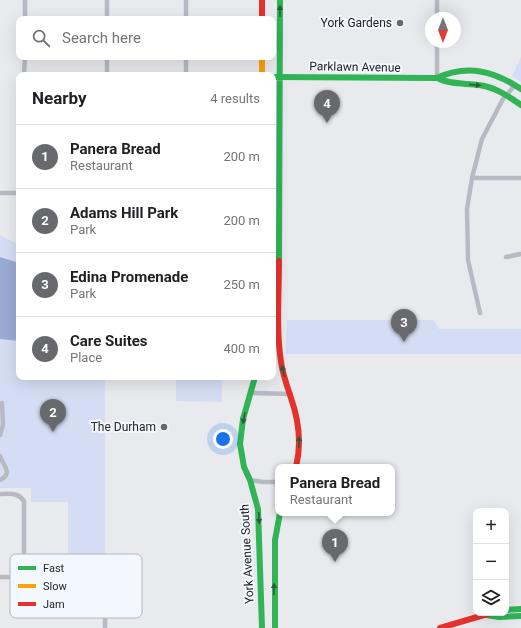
<!DOCTYPE html>
<html lang="en">
<head>
<meta charset="utf-8">
<style>
  body { margin:0; font-family:Roboto,sans-serif; background:#f6f6f6; color:#202124 }
  .controls { position:absolute; right:12px; bottom:12px; display:grid; overflow:hidden; border-radius:8px; box-shadow:0 4px 16px #0002 }
  .controls button { width:36px; height:36px; display:grid; place-items:center; padding:0; border:0; border-bottom:1px solid #e0e0e0; background:#fff; color:#202124; font:20px sans-serif }
  .compass { position:absolute; left:425px; top:12px; width:36px; height:36px; border-radius:50%; background:#fff; box-shadow:0 4px 16px #0002; rotate:180deg }
  .you { position:absolute; left:223px; top:439px; width:14px; height:14px; margin:-10px; border:3px solid #fff; border-radius:50%; background:#1a73e8; box-shadow:0 0 0 6px #1a73e833 }
  .badge { display:grid; place-items:center; width:26px; height:26px; border-radius:50%; background:#68696d; color:#fff; font-size:13px; font-weight:700 }
  .pin { position:absolute; translate:-50% -33px; filter:drop-shadow(0 1px 2px #0008) }
  .pin::after { content:''; position:absolute; top:21px; width:14px; height:12px; background:inherit; clip-path:polygon(0 0,100% 0,50% 100%) }
  .popup { position:absolute; left:275px; top:464px; width:120px; height:52px; box-sizing:border-box; display:grid; place-content:center; border-radius:8px; background:#fff; filter:drop-shadow(0 1px 3px #0005); font-size:13px; white-space:nowrap; color:#757577 }
  .popup b { font-size:15px; color:#202124 }
  .popup::after { content:''; position:absolute; left:50%; top:100%; margin-left:-8px; border:8px solid transparent; border-top-color:#fff }
  .list { margin:0; padding:0; list-style:none }
  h2 { display:flex; justify-content:space-between; align-items:center; height:52px; margin:0; padding:0 16px; font-size:17px }
  h2 small { font-size:13px; font-weight:400; color:#757577 }
  .list li { display:grid; grid-template-columns:26px 1fr auto; gap:12px; align-items:center; box-sizing:border-box; height:64px; padding:0 16px; border-top:1px solid #e0e0e0 }
  .list b { display:block; font-size:15px; white-space:nowrap }
  .list p { margin:0; font-size:13px; white-space:nowrap; color:#757577 }
  .list em { font-size:13px; font-style:normal; color:#757577 }
  .icon { flex:none; width:22px; height:22px; fill:none; stroke:currentColor; stroke-width:2; stroke-linecap:round; stroke-linejoin:round }
  .map { position:relative; flex:none; width:521px; height:628px; overflow:hidden }
  .search { position:absolute; background:#fff; box-shadow:0 4px 16px #0002; left:16px; top:16px; width:260px; height:44px; display:flex; align-items:center; gap:10px; box-sizing:border-box; padding:0 14px; border-radius:8px; color:#757577; font-size:15px }
  .panel { position:absolute; background:#fff; box-shadow:0 4px 16px #0002; left:16px; top:72px; width:260px; height:308px; border-radius:8px }
  .map>svg:first-child { display:block }
  .green { fill:#d4ddf4 }
  .water { fill:#9baad3 }
  .lines { fill:none; stroke-linecap:round; stroke-linejoin:round }
  .street { stroke:#b7bac3; stroke-width:4.5 }
  .fast { stroke:#30b455; stroke-width:6 }
  .slow { stroke:#ff9f0a; stroke-width:6 }
  .jam { stroke:#e5322d; stroke-width:6 }
  .oneway { fill:#285e39 }
  .poi-dot { fill:#68696d; stroke:#f3f7fe; stroke-width:1.5 }
  .labels { text-anchor:middle; dominant-baseline:central; stroke-width:4; stroke-linejoin:round; paint-order:stroke }
  .poi-label { font-size:12px; fill:#232427; stroke:#f3f7fe; text-anchor:end }
  .street-label { font-size:12px; fill:#232427; stroke:#f3f7fe }
  .key { fill:#f3f7fe; stroke:#b5b8be; stroke-width:1 }
  .key-label { font-size:11px; fill:#232427 }
</style>
</head>
<body>
<div class="map">
<svg width="521" height="628" viewBox="0 0 521 628">
  <rect width="100%" height="100%" fill="#e9eaee"/>
  <!-- green -->
  <path class="green" d="M521 57V82L512 76Z
    M0 235 19 245V377H105V571H68V502H31V488H0Z
    M287 320H434L439 329H521V354H286Z
    M176 377H222V402L176 401Z"/>
  <!-- water -->
  <path class="water" d="M0 257 19 263V341L0 339Z"/>
  <g class="lines">
    <!-- street -->
    <path class="street" d="M437 18V0
      M25 19V0
      M107 19V0
      M186 19V0
      M24 75 25 57
      M107 75V57
      M186 75V57
      M437 78V42
      M472 178H521
      M0 193H19
      M506 257 521 254
      M480 313 468 260 467 209 472 178 482 139 503 99 515 85
      M250 393 291 394
      M0 435 3 425 2 403
      M0 456C3 466 14 473 0 480
      M250 480 263 482H278
      M0 494C11 494 17 492 24 501V577
      M0 577 102 578 105 583V628"/>
    <!-- fast -->
    <path class="fast" d="M273 77 437 78C467 64 494 71 521 89
      M437 78C451 85 465 83 479 85 495 87 508 96 521 105
      M279 261 280 0
      M255 377 243 419 240 444 244 467 250 480 258 509 262 628
      M506 610 521 609
      M486 615 499 617 521 616
      M275 628V540L280 513"/>
    <!-- slow -->
    <path class="slow" d="M262 57V75"/>
    <!-- jam -->
    <path class="jam" d="M262 0V19
      M279 261C279 294 276 329 281 362 283 375 287 386 291 398 299 421 302 443 296 467
      M440 628 491 613"/>
  </g>
  <!-- one-way arrows -->
  <defs><path id="oneway-solid" d="M-6-.8H1V-3.2L6.5 0L1 3.2V.8H-6Z"/></defs>
  <g class="oneway">
    <use href="#oneway-solid" transform="translate(280 11) rotate(-90)"/>
    <use href="#oneway-solid" transform="translate(475 85) rotate(5)"/>
    <use href="#oneway-solid" transform="translate(283 371) rotate(-104)"/>
    <use href="#oneway-solid" transform="translate(244 418) rotate(101)"/>
    <use href="#oneway-solid" transform="translate(299 442) rotate(-88)"/>
    <use href="#oneway-solid" transform="translate(259 518) rotate(87)"/>
    <use href="#oneway-solid" transform="translate(274 589) rotate(-90)"/>
  </g>
  <!-- markers -->
  <g class="poi-dot">
    <circle cx="400" cy="23" r="4"/>
    <circle cx="164" cy="427" r="4"/>
  </g>
  <g class="labels">
    <!-- poi labels -->
    <g class="poi-label">
      <text x="392" y="23">York Gardens</text>
      <text x="156" y="427">The Durham</text>
    </g>
    <!-- street labels -->
    <g class="street-label">
      <text transform="translate(355 67) rotate(1)">Parklawn Avenue</text>
      <text transform="translate(247 554) rotate(-93)">York Avenue South</text>
    </g>
  </g>
  <!-- legend -->
  <rect x="10" y="554" width="132" height="64" rx="6" class="key"/>
  <rect x="18" y="566" width="18" height="4" fill="#30b455"/>
  <rect x="18" y="584" width="18" height="4" fill="#ff9f0a"/>
  <rect x="18" y="602" width="18" height="4" fill="#e5322d"/>
  <g class="key-label">
    <text x="43" y="572">Fast</text>
    <text x="43" y="590">Slow</text>
    <text x="43" y="608">Jam</text>
  </g>
</svg>
<div class="controls">
<button>+</button>
<button>−</button>
<button><svg class="icon" aria-label="layers" viewBox="0 0 24 24"><path d="M12 4l9 5-9 5-9-5zM3 14l9 5 9-5"/></svg></button>
</div>
<svg class="compass" viewBox="-18 -18 36 36"><path d="M0-13l5 13h-10z" fill="#e53935"/><path d="M0 13l5-13h-10z" fill="#757577"/></svg>
<div class="you"></div>
<div class="pin badge" style="left:335px;top:562px">1</div>
<div class="popup"><b>Panera Bread</b>Restaurant</div>
<div class="pin badge" style="left:53px;top:432px">2</div>
<div class="pin badge" style="left:404px;top:342px">3</div>
<div class="pin badge" style="left:327px;top:123px">4</div>
<div class="search"><svg class="icon" aria-label="search" viewBox="0 0 24 24"><circle cx="10" cy="10" r="6"/><path d="M15 15l6 6"/></svg>Search here</div>
<section class="panel">
<h2>Nearby<small>4 results</small></h2>
<ul class="list">
<li><span class="badge">1</span><div><b>Panera Bread</b><p>Restaurant</p></div><em>200 m</em></li>
<li><span class="badge">2</span><div><b>Adams Hill Park</b><p>Park</p></div><em>200 m</em></li>
<li><span class="badge">3</span><div><b>Edina Promenade</b><p>Park</p></div><em>250 m</em></li>
<li><span class="badge">4</span><div><b>Care Suites</b><p>Place</p></div><em>400 m</em></li>
</ul>
</section>
</div>
</body>
</html>
